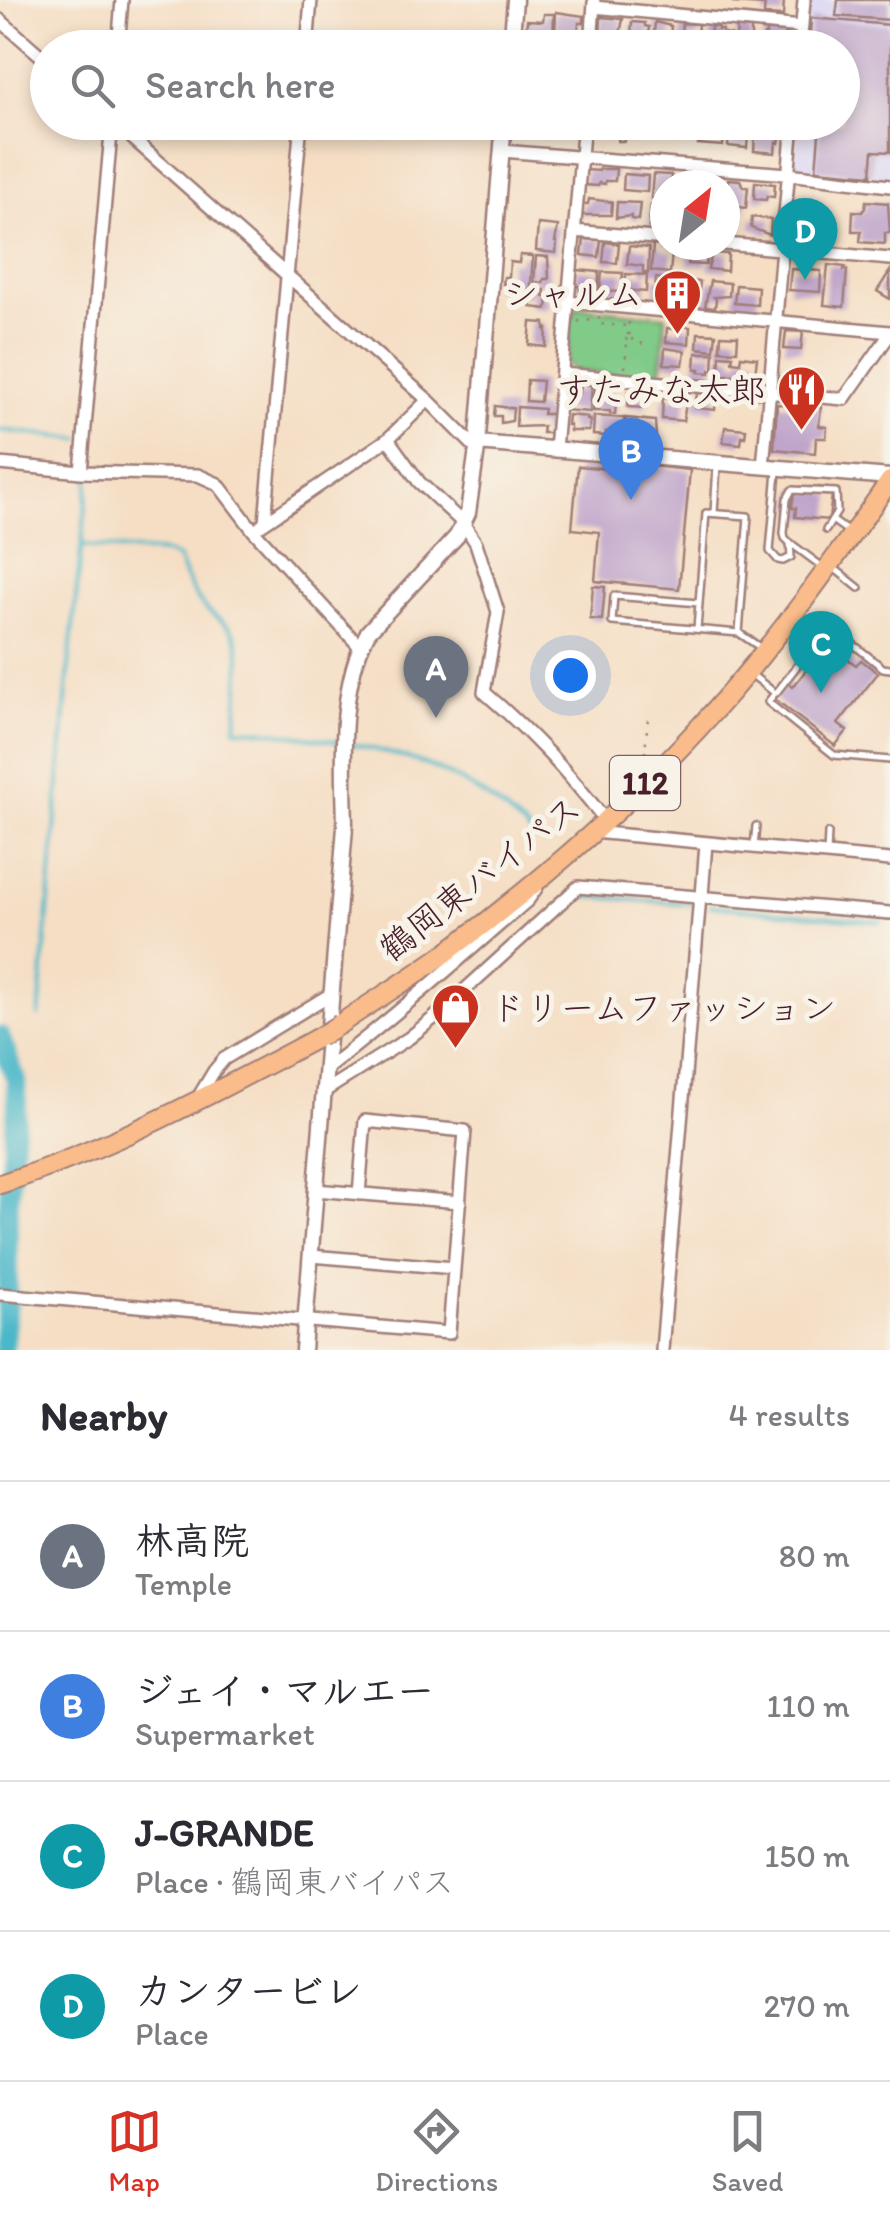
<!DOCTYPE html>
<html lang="en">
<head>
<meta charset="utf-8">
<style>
  body { margin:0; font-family:Itim,"Klee One",sans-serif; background:#f2f2f3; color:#2b2b33 }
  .compass { position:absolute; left:650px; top:170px; width:90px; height:90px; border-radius:50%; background:#fff; box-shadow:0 5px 15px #0003; rotate:30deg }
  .you { position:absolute; left:570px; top:675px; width:35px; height:35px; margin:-25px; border:8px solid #fff; border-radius:50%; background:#1a73e8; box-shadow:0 0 0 15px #1a73e833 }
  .badge { display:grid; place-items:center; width:65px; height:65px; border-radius:50%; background:#d93025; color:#fff; font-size:32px; font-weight:700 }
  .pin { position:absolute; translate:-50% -82px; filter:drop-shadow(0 2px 5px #0008) }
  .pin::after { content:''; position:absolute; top:52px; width:35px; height:30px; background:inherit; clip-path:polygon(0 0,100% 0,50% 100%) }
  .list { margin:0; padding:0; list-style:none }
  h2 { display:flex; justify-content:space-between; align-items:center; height:130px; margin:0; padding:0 40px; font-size:42px }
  h2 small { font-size:32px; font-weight:400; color:#7c7c81 }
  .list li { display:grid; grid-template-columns:65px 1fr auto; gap:30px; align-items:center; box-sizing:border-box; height:150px; padding:0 40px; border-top:2px solid #e1e1e2 }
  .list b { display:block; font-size:38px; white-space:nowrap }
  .list p { margin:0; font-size:32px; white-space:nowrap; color:#7c7c81 }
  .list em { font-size:32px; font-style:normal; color:#7c7c81 }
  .icon { flex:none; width:55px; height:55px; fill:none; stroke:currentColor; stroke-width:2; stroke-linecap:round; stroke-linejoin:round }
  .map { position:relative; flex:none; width:890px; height:1350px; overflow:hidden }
  .search { position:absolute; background:#fff; box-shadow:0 5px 15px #0003; left:30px; right:30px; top:30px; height:110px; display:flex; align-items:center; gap:25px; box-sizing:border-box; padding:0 35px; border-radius:55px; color:#7c7c81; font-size:38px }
  .sheet { height:730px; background:#fff }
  nav { display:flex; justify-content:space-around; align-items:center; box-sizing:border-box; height:140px; border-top:2px solid #e1e1e2; background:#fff; font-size:28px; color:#7c7c81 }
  nav a { display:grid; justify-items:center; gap:5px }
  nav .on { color:#d93025 }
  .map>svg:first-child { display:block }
  .built { fill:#dcd6f6 }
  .green { fill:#80cb88; stroke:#65755a; stroke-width:2.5 }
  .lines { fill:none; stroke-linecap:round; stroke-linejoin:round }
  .stream { stroke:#4cb8c9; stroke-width:4 }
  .river { stroke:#4cb8c9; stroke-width:20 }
  .building { fill:#c0a5ca }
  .service-casing { stroke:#a07e78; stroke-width:10 }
  .minor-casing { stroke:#a07e78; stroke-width:16 }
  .tertiary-casing { stroke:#a07e78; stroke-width:19 }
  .trunk-casing { stroke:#a07e78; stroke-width:22 }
  .path { stroke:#a07e78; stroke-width:2.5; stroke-dasharray:2.5 8; stroke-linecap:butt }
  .service { stroke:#fff; stroke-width:5 }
  .minor { stroke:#fff; stroke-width:11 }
  .tertiary { stroke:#fff; stroke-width:14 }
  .trunk { stroke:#f9bc8a; stroke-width:18 }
  .trunk-bridge-casing { stroke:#a07e78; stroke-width:22; stroke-linecap:butt }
  .trunk-bridge { stroke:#f9bc8a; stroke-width:18 }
  .labels { text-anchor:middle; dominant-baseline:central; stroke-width:10; stroke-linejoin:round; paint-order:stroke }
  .shield { fill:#f7f3e8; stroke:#7e5f64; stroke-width:2.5 }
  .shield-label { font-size:32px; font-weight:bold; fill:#4a1f2b }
  .poi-label { font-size:35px; fill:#4a1f2b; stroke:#f7f3e8; text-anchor:end }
  .street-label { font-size:35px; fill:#4a1f2b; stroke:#f7f3e8 }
</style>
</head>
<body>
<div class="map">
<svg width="890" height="1350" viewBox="0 0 890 1350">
  <rect width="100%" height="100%" fill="#f7f3e8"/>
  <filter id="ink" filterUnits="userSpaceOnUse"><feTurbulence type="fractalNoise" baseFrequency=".01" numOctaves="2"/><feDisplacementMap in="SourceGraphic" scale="20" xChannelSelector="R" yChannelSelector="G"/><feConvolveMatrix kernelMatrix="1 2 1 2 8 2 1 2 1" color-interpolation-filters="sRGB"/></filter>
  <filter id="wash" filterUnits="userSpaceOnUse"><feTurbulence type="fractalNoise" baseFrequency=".0048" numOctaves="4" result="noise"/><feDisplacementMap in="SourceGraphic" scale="40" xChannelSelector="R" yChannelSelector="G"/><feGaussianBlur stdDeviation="2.25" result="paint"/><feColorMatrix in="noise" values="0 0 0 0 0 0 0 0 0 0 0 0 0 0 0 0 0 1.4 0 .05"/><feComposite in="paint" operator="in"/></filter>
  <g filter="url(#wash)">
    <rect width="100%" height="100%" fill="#f5dec4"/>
    <!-- built -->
    <path class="built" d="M810 0H890V179L802 170 795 163 799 123 842 122V48L806 47Z"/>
    <!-- green -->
    <path class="green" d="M578 307 666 316 660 380 575 371 567 363 571 315Z"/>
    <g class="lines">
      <!-- stream -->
      <path class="stream" d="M0 430 80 439
        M89 440H93L90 467
        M83 546 166 553 178 558C185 576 192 593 204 607 213 617 227 622 234 634 245 650 237 707 236 729 259 728 283 734 306 737 402 750 466 769 537 839
        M578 896 693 904
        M711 906 881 922
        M39 1016 70 654 89 477"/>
      <!-- river -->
      <path class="river" d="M0 1036 16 1080 17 1103 8 1210V1303L3 1350"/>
    </g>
    <g id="blocks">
      <!-- building -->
      <path class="building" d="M733 0H763V5L733 3Z
        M765 0H784L783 16 764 15Z
        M838 0H890V20L836 16Z
        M556 12 584 16V23H579L578 33H555Z
        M544 14H554L553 39 546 38V35L526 34 527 20 543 21Z
        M601 17 623 19 620 34 609 33V37L600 36Z
        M811 18 890 25V152L873 151 871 175 816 170 820 122H842V48H809Z
        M632 22 645 23V26L649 27 648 37 631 36Z
        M655 22 671 26 670 39 660 38 661 34 654 33Z
        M682 23 698 24 697 37H689L688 42H680Z
        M711 26 718 27V30H723L722 34 731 35 730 48H709Z
        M737 27 751 29V48H735Z
        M767 30 786 32 785 35H789L788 48H763L764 35H766Z
        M519 122H566L561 135 536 133 537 129 518 127Z
        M592 122H609L608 134 591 133Z
        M757 122H772V129L756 128Z
        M619 123 636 124 635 136H624V141H618Z
        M645 124 663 125 662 141 644 138Z
        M673 127 690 128V141H673Z
        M699 130 724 132 723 146 698 144Z
        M729 133 748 134 747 148 728 146Z
        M755 134 780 136 779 143 776 142 775 153 754 151Z
        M599 169H616L615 181H605V184L599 183 598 186 584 185 586 170 599 171Z
        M624 174 648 176 647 192 623 190Z
        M653 174 671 175V185H665V199L651 198Z
        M682 176 698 177V185H681Z
        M728 179 740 180 743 187H748L746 208 725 205Z
        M755 182 775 184 774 197 767 196 766 200 754 199Z
        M589 199 612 202 611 215H582L583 204H588Z
        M866 201 888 203 890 233H885V244L860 242 861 231H852L853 211 862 212 865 208Z
        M617 202 640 203 638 220 631 219V216L616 218Z
        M651 205 665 206V223L662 222 661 229 649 227Z
        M752 217 771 219 770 235 751 228Z
        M538 224 558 226 555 242H557L556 253 536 251Z
        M584 239 601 240 599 257 582 255Z
        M605 242 619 244 617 263 603 262Z
        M653 245 661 246V249H665V251L672 252 670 273 651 271Z
        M629 246 649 248 648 273 643 272V266L627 264Z
        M689 250 707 251 706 265 688 264Z
        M712 253 728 254 727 271 708 269Z
        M520 255 533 256 530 296 507 294 508 284H503L504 277H509L510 262 519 263Z
        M536 256 548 257 549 279H544L543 283 534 282Z
        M828 265 845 267 844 270H847L844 307 824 305Z
        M791 269 821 271 820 292 789 290Z
        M577 270 599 272 598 292 580 290 581 287 576 286Z
        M890 271V299L877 291Z
        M602 272 623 273 621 292 600 291Z
        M626 274 647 275 646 292 625 290Z
        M656 278 700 282 698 298 655 294Z
        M710 281 730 283 729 296 714 297 716 299 715 308 705 307Z
        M736 285 758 287 757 305 734 303Z
        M533 289 545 290 544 297H548L547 309 531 307Z
        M531 322 545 323V329H547L546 347 529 345Z
        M680 326 690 327 689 344 666 342 667 328 680 330Z
        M786 331 803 332 801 350 784 349Z
        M698 333 716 334 714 350 697 348Z
        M721 335 738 336 737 351 720 350Z
        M665 348 685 351 683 365 664 364Z
        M696 353H714L713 370H710V373L699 372 700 369H695Z
        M720 355 733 356 732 361 740 362 741 356 757 358 755 375H719Z
        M527 380 542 381 540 402 526 401Z
        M581 384 592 385 590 412 564 410 565 392 580 393Z
        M595 385 611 386 610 403H616L615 414H610V411H593Z
        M629 391 647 392 646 408 628 407Z
        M697 393 716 395 715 410 695 408Z
        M680 397 687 398 683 421 662 419 663 398 680 399Z
        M777 404 821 407 819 426 827 427 826 438H816L815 453 774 449Z
        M495 406 513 408 512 421 501 423V416H494Z
        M517 407 544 409 543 414H552L550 433H542L543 426 516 427Z
        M568 415 587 417V420H590L589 431H570V425H567Z
        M594 416 624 418V430L613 429V433L606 432V436L593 435Z
        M626 418 655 421 656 437H653L652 439 625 437Z
        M725 427 746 429 745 437 742 436 741 444 723 442Z
        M621 463 690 470 679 589 595 581 599 532 572 529 578 466 620 470Z
        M819 487 827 488 826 495H832L829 520 795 517 796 508H792L794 491 818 493Z
        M593 586 605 587 602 620 590 619Z
        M827 643 856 665 861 660 878 673 838 724 847 731 835 746 775 699 788 683 793 687Z"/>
    </g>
  </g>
  <g filter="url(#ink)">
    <use href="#blocks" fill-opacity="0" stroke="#a07e78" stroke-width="2.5"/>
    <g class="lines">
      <defs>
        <path id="service" d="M777 471 770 551 778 560 783 561 791 557 790 543 785 538 784 533 787 499 792 490 836 492 837 512 826 530
          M714 513 717 466
          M832 520 850 533
          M793 545 824 568
          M834 568 859 588
          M699 603 614 596 612 622 739 633 761 648
          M697 629 706 513 748 516 739 633
          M752 675 775 693 768 702 834 755 890 760
          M776 693 829 625 883 668 890 669
          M754 847 756 826
          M827 854 828 833"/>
        <path id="minor" d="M594 7 802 27
          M0 20 48 62
          M118 48 122 0
          M307 48 311 0
          M591 48 594 2
          M800 48 804 0
          M114 122 428 400 477 449
          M502 151 788 174 890 186
          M574 231 665 239
          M725 244 890 259
          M568 302 890 332
          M562 374 844 399 890 334
          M388 439 419 482 463 523 476 543 498 612 484 692C532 733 567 771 605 820
          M555 449 584 122
          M0 464 81 472 198 475 218 484 253 530 360 647
          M763 467 793 122
          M81 472 112 122
          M265 522 301 122
          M261 525 388 439 428 400
          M593 832 890 860
          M702 896 706 843
          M325 1070C395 1016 461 958 528 900L537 887
          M323 1092 409 1038 435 1017 578 887 890 913
          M196 1101 214 1071 224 1059 331 994
          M315 1190 460 1202
          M311 1256 454 1268
          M0 1294 449 1333 465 1131 365 1121 359 1194
          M662 1350 700 896"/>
        <path id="tertiary" d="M511 48 515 0
          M477 443 890 477
          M303 1350 345 827C344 763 337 690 368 632L457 536 468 513 477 449 504 122"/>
        <path id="trunk" d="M340 1024C375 1000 413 977 447 952 549 876 646 790 729 694 787 627 838 554 890 481
          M0 1184C112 1148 216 1092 319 1037"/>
      </defs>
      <!-- service casing -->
      <use href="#service" class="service-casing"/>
      <!-- minor casing -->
      <use href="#minor" class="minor-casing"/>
      <!-- tertiary casing -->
      <use href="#tertiary" class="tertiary-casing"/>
      <!-- trunk casing -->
      <use href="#trunk" class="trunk-casing"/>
      <!-- path -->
      <path class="path" d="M599 317 598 324 627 326
        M578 322 580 320 597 321
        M628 334H630V340L625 339V333L628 334 629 319
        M631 339 648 346
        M625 368 627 341
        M644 764 648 717"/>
      <!-- service -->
      <use href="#service" class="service"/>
      <!-- minor -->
      <use href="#minor" class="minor"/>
      <!-- tertiary -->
      <use href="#tertiary" class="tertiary"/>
      <!-- trunk -->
      <use href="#trunk" class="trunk"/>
      <defs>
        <path id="trunk-bridge" d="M319 1037 340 1024"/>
      </defs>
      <!-- trunk-bridge casing -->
      <use href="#trunk-bridge" class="trunk-bridge-casing"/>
      <!-- trunk-bridge -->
      <use href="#trunk-bridge" class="trunk-bridge"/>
    </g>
  </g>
  <!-- icons -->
  <defs>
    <symbol id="building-pin" viewBox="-11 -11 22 30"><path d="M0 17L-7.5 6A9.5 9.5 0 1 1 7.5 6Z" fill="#c8321e" stroke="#f7f3e8"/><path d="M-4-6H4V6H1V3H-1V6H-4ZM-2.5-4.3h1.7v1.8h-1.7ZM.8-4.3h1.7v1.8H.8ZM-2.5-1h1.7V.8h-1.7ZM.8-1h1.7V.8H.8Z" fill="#fff"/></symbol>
    <symbol id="restaurant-pin" viewBox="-11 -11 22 30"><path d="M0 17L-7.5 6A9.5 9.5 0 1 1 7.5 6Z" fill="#c8321e" stroke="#f7f3e8"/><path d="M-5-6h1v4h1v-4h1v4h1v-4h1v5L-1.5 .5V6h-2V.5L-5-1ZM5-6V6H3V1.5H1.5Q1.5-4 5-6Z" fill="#fff"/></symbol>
    <symbol id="shop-pin" viewBox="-11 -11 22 30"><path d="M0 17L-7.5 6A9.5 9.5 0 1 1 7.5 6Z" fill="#c8321e" stroke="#f7f3e8"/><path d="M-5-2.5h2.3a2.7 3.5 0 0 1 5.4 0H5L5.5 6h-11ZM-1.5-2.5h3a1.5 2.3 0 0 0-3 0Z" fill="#fff"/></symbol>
  </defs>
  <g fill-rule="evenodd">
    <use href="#building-pin" x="650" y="266" width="55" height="75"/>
    <use href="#restaurant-pin" x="774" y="362" width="55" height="75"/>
    <use href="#shop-pin" x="428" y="980" width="55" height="75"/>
  </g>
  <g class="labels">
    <!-- shield labels -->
    <rect class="shield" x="610" y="756" width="70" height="54" rx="8"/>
    <g class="shield-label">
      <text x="645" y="783">112</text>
    </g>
    <!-- poi labels -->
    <g class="poi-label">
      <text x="643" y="294">シャルム</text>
      <text x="766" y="390">すたみな太郎</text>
      <text x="490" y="1008" text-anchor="start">ドリームファッション</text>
    </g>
    <!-- street labels -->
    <g class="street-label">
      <text transform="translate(480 878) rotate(-38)">鶴岡東バイパス</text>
    </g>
  </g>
</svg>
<svg class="compass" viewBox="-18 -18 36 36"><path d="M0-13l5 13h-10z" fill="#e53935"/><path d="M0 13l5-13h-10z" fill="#7c7c81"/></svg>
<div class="you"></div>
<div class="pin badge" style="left:436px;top:718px;background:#6b7280">A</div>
<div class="pin badge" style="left:631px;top:500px;background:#3f7fe0">B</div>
<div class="pin badge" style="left:821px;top:693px;background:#0f9aa8">C</div>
<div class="pin badge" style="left:805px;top:280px;background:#0f9aa8">D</div>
<div class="search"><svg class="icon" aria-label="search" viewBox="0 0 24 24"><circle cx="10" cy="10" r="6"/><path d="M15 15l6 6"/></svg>Search here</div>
</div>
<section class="sheet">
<h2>Nearby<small>4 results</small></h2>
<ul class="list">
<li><span class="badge" style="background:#6b7280">A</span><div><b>林高院</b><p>Temple</p></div><em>80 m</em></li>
<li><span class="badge" style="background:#3f7fe0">B</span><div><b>ジェイ・マルエー</b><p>Supermarket</p></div><em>110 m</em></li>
<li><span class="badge" style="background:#0f9aa8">C</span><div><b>J-GRANDE</b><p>Place · 鶴岡東バイパス</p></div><em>150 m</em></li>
<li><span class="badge" style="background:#0f9aa8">D</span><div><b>カンタービレ</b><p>Place</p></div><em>270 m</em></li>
</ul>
</section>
<nav>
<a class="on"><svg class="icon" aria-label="map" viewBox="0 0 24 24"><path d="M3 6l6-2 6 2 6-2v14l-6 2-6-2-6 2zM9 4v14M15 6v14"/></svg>Map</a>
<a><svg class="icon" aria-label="directions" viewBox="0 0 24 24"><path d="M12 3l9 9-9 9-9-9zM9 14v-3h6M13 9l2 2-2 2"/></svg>Directions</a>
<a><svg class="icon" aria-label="saved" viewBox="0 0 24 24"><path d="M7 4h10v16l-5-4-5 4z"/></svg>Saved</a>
</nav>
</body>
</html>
